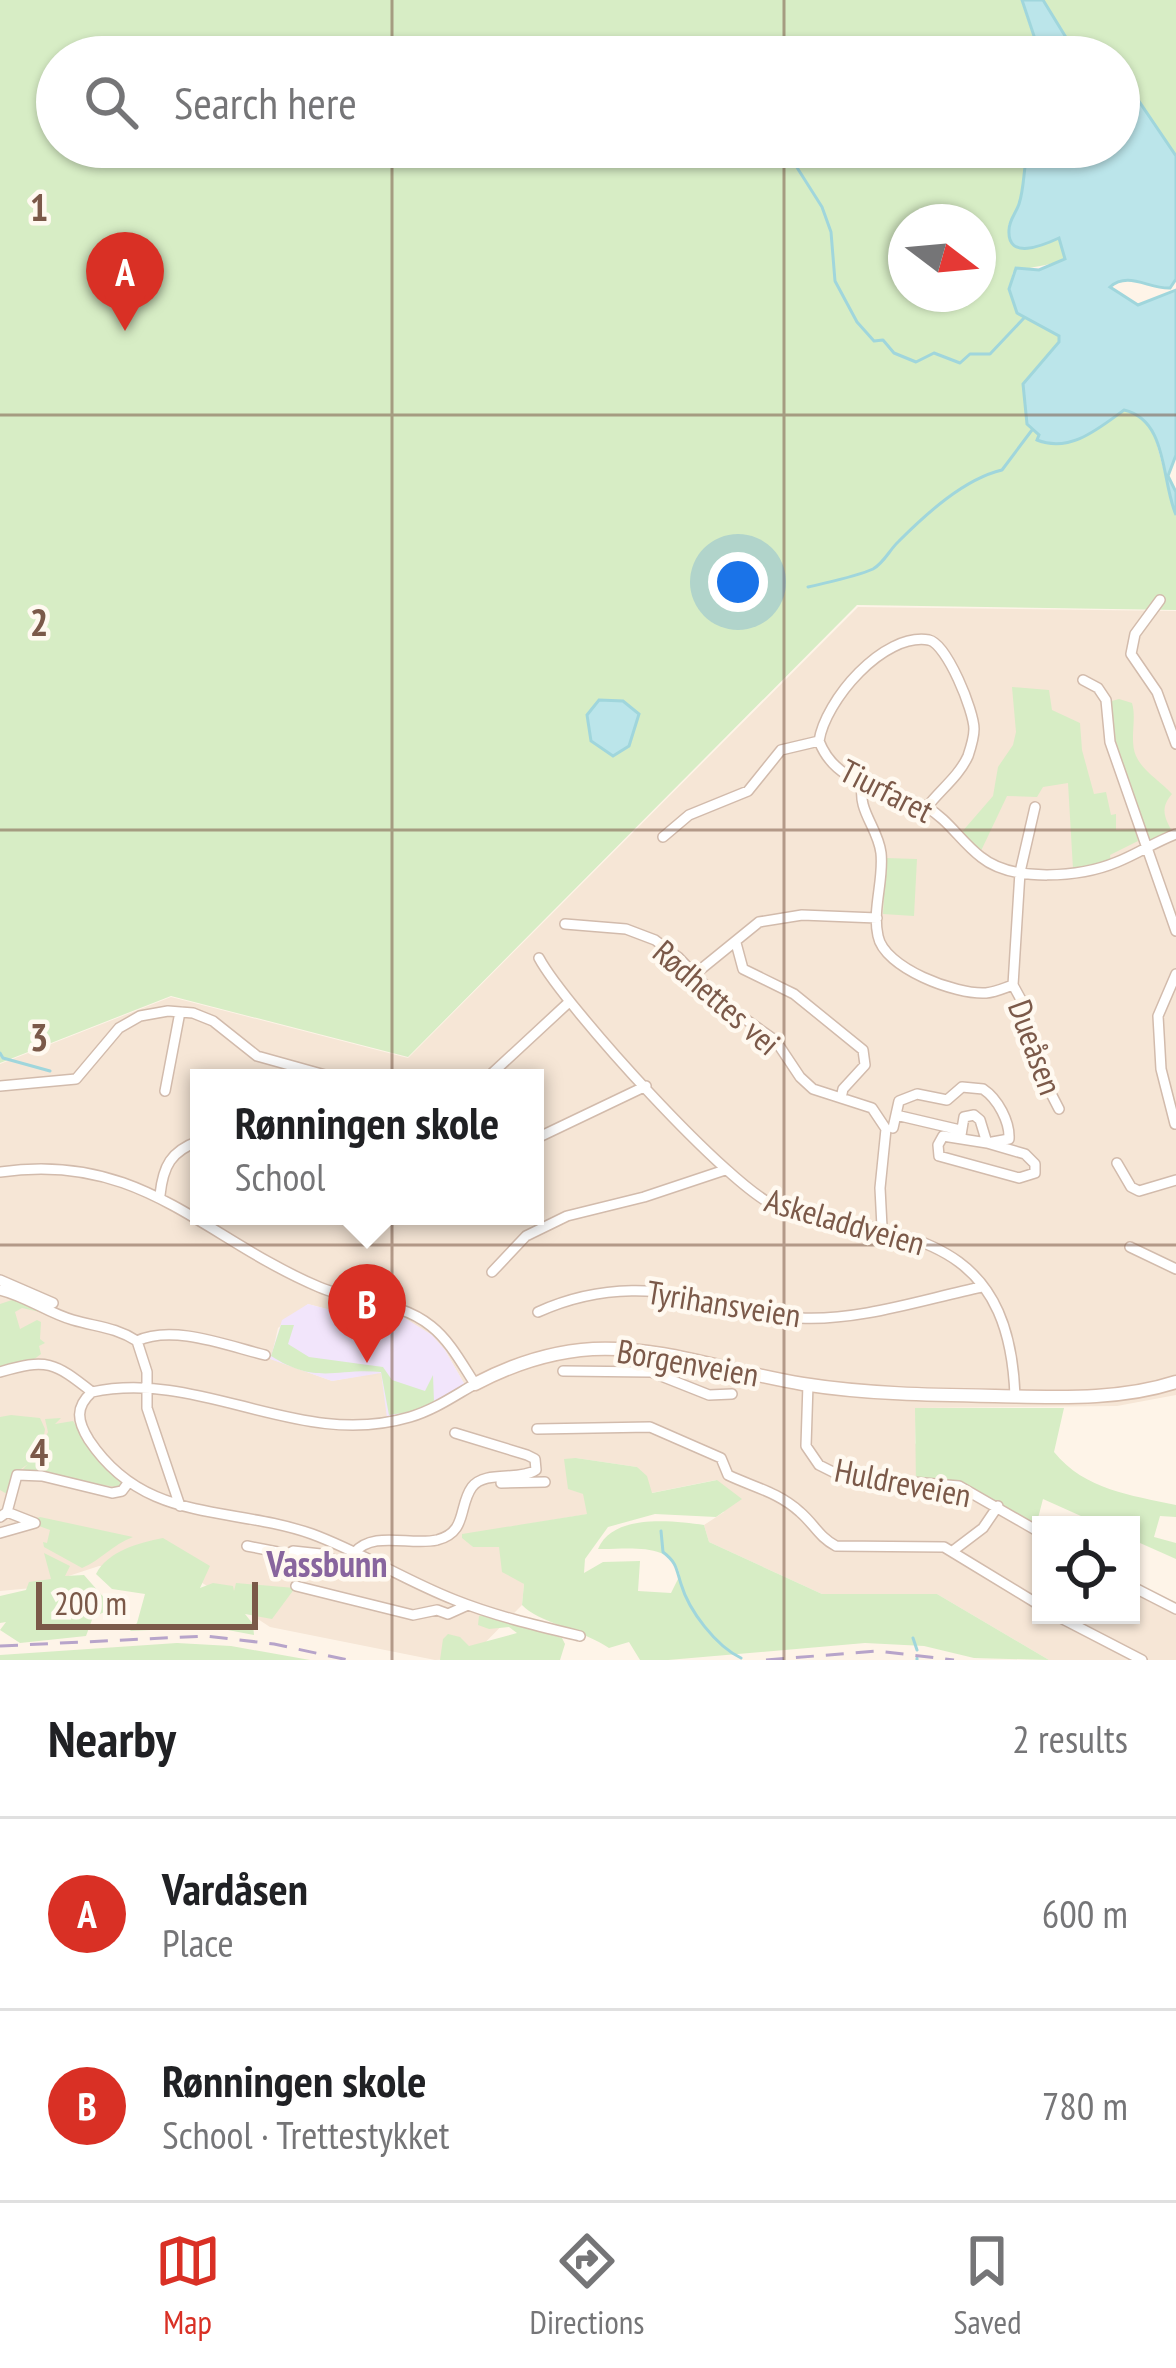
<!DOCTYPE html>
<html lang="en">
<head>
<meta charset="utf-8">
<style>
  body { margin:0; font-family:"PT Sans Narrow",sans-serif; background:#f2f2f2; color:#202124 }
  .controls { position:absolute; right:36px; bottom:36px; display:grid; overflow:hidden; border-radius:0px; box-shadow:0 3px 9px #0004 }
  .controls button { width:108px; height:108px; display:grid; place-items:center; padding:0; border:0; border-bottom:3px solid #e0e0e0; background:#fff; color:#202124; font:60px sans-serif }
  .compass { position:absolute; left:888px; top:204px; width:108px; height:108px; border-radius:50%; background:#fff; box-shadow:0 3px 9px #0004; rotate:106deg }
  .scale { position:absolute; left:36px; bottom:30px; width:222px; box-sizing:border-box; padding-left:12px; border:6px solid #7b5949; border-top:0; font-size:33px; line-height:42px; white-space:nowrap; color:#7b5949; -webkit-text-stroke:9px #fff9f0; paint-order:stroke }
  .you { position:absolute; left:738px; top:582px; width:42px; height:42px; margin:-30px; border:9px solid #fff; border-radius:50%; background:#1a73e8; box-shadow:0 0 0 18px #1a73e833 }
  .badge { display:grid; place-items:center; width:78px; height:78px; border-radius:50%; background:#d93025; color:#fff; font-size:39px; font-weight:700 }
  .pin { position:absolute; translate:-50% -99px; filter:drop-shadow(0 3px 6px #0008) }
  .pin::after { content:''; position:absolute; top:63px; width:42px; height:36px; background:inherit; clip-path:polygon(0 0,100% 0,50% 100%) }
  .popup { position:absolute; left:190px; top:1069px; width:354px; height:156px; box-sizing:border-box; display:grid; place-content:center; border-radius:0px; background:#fff; filter:drop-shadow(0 3px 9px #0005); font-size:39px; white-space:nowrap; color:#757577 }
  .popup b { font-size:45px; color:#202124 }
  .popup::after { content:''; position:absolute; left:50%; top:100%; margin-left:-24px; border:24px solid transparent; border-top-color:#fff }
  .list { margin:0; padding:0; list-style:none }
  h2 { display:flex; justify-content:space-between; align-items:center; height:156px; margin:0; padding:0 48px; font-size:51px }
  h2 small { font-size:39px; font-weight:400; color:#757577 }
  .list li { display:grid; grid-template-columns:78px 1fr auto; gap:36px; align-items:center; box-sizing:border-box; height:192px; padding:0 48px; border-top:3px solid #e0e0e0 }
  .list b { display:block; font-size:45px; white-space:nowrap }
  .list p { margin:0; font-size:39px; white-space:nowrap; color:#757577 }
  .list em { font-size:39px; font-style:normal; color:#757577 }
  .icon { flex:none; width:66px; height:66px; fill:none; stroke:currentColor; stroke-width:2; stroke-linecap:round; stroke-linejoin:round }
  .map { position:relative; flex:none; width:1176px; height:1660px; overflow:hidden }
  .search { position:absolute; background:#fff; box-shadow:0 3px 9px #0004; left:36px; right:36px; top:36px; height:132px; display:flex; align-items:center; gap:30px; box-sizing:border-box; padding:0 42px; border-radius:66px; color:#757577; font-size:45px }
  .sheet { height:540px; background:#fff }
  nav { display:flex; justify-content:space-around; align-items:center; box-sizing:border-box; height:168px; border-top:3px solid #e0e0e0; background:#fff; font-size:33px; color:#757577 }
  nav a { display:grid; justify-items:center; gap:6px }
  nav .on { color:#d93025 }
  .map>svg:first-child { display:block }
  .residential { fill:#f6e6d6; fill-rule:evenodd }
  .education { fill:#f2e5fb }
  .green { fill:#d7edc5; fill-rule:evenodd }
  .water { fill:#bbe5ea; stroke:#a0d6dc; stroke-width:3 }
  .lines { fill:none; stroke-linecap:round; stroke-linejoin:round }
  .stream { stroke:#a0d6dc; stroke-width:3 }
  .street-casing { stroke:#d2bbac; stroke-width:12 }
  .secondary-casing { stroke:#d7bdac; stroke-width:15 }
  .street { stroke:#fff; stroke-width:9 }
  .secondary { stroke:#fff; stroke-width:12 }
  .rail { stroke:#b7a4ca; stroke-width:3; stroke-dasharray:18 12; stroke-linecap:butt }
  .grid { fill:none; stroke:#7b5949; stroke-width:3; stroke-opacity:0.55 }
  .labels { text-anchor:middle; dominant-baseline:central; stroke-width:9; stroke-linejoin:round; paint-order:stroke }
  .street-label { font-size:33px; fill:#7b5949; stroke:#fff9f0 }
  .neighbourhood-label { font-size:36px; font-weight:bold; fill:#88659e; stroke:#fff9f0 }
  .grid-label { font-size:39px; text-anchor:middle; font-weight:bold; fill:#7b5949; stroke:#fff9f0; stroke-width:9; stroke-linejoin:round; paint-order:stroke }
</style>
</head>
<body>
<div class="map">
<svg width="1176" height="1660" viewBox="0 0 1176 1660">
  <rect width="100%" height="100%" fill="#fef4e8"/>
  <!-- residential -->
  <path class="residential" d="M858 607 1176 611V1395L1117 1406 916 1408 915 1443 950 1489 974 1498 1041 1538V1615H1131V1596L1145 1591 1176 1602V1660H1049L937 1594H822L709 1542 704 1525 724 1512 716 1480 651 1493 637 1467 576 1458 568 1488 584 1494 588 1514 462 1535 473 1547H500L516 1577 524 1584 522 1605 470 1658 435 1660 270 1627 181 1569 99 1566 32 1588 0 1591V1064L171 997 408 1058ZM199 1078H535V1216H199ZM308 1304 369 1320 400 1315 445 1350 465 1385 381 1372 332 1381 271 1359 278 1328Z"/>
  <!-- education -->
  <path class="education" d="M308 1304 369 1320 400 1315 432 1335 445 1350 465 1385 434 1403 387 1418 381 1373 332 1381 270 1359 282 1320Z"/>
  <!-- green -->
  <path class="green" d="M0 0H1022L1041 57H57V147H1029L1020 201 1008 226 1042 246 1060 238 1065 259C1047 267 1031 266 1013 272L1009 289 1017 313 1059 335V342L1023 384 1030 429 1039 435 1040 443C1076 445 1096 431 1124 410L1144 418 1152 427 1176 515V610L857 605 408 1057 171 996 0 1063ZM906 222H978V294H906Z
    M1043 0H1176V156L1134 94 1119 86V57H1078Z
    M1012 687 1049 690 1052 710 1080 723 1082 750 1094 794 1106 792 1111 815 1116 814V830L1135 829 1138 841 1110 855 1111 861 1073 869 1068 783 1043 787 1037 797 1007 796 980 853 961 833 993 796 998 767 1013 745 1016 732Z
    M1119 699 1132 703C1137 720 1129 739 1136 756 1143 772 1162 782 1172 794 1160 808 1164 817 1173 833L1150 841 1146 839 1110 735 1108 702Z
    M886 858 917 859 914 916 883 914Z
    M18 1298 49 1314 22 1308 15 1312 20 1329 37 1320 41 1322 40 1339 45 1343 39 1346 41 1354 33 1360 0 1369V1304Z
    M281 1325H294L288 1344 309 1357 383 1367 392 1380 425 1391 433 1375 434 1402 409 1412 389 1415 381 1372C335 1368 317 1385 271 1356Z
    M915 1408H1064L1054 1452C1085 1490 1130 1495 1176 1505V1517L1160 1516 1154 1537 1176 1543V1559L1131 1539V1525H1101L1043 1499 1037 1522 1041 1525V1538L963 1493 916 1487Z
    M11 1415 40 1418 45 1429 43 1442 48 1432 45 1419 61 1418 55 1424 73 1421 94 1454 122 1483V1488L20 1472 28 1464 14 1474 7 1494 0 1490V1417Z
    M576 1458 637 1467 647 1476 652 1493 717 1480 742 1499 716 1517 655 1514 608 1527 585 1559 584 1573 603 1562 640 1561 638 1591 671 1593 680 1575C672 1541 626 1550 598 1549 613 1513 673 1521 704 1525L709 1542 822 1594H937L1049 1660 974 1658 924 1646 865 1643 668 1660H640L629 1642 609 1648C585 1631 537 1622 522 1605L524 1584 502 1572 499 1547H473L462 1538V1534L587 1514 583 1494 568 1489 564 1459Z
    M37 1518 40 1517 133 1537C112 1545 101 1560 82 1568L44 1547 43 1542 47 1543 50 1530 39 1526Z
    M163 1538 210 1566 200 1588 213 1583 233 1586 234 1591 236 1583 295 1588 272 1619 245 1614 253 1624 254 1635 212 1627 130 1631 137 1623 145 1594 112 1589 96 1574C108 1551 138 1543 163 1538Z
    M44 1553 70 1566 65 1576 84 1575 106 1600 105 1606 114 1602 116 1607 93 1617 86 1636 20 1643 0 1630 6 1622 0 1623V1596L26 1590 29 1582 51 1579Z
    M479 1616H490L562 1638 565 1644 560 1660H440L443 1639 448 1634 460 1637 469 1646 517 1633 509 1627 489 1629 478 1625Z
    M177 1643 231 1646 310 1660H0V1655Z"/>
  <!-- water -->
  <path class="water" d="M1022 0H1043L1078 57H1041Z
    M1119 86 1134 94 1176 156V279L1170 288C1149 289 1128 271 1110 287L1138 305 1176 290V455L1168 476 1176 492V515C1161 480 1168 420 1124 410 1098 429 1070 453 1037 440L1039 435 1027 424 1023 384 1059 342V336L1017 313 1009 289 1016 268 1039 270 1065 259 1059 238C1044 245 1007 261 1009 230 1009 220 1016 213 1019 204 1025 186 1023 165 1029 147H1119Z
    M599 700 623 701 639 714 629 746 613 756 591 741 587 715Z"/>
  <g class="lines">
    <!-- stream -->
    <path class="stream" d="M784 147 822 207 831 232 835 281 857 322 874 341 883 340 894 353 916 362 934 353 960 363 970 354H990L1024 318
      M808 587C828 582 855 577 873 569 884 563 890 549 899 541 926 514 964 479 1002 470L1032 430
      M0 1053 3 1058 50 1071
      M661 1531 663 1552C677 1563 676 1568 681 1584 689 1611 716 1646 741 1658
      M913 1638 917 1650
      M917 1660V1658"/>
    <defs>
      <path id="street" d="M1160 600 1135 634 1131 654 1157 692 1176 744
        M1083 680 1098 688 1106 700 1110 742 1176 931
        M819 741C837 788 887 786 926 807 948 819 961 842 981 857 1013 883 1081 877 1117 862 1137 854 1155 842 1176 834
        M819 741C825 701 883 632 929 640 947 644 974 711 974 729 974 738 971 747 968 756 959 776 940 790 927 807
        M863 783C856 810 878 827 881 853 884 880 872 909 878 936 884 968 956 995 986 993 996 992 1004 988 1013 985
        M1035 807 1020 872 1013 985 1025 1007 1043 1078 1059 1109
        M663 837 689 815 748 791 781 750 819 741
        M565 924 626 929 655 940 678 957 720 1001 776 1041 800 1077 813 1089 872 1108 886 1129 880 1188 882 1227
        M736 943 743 969 794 994 863 1050 865 1065 843 1089 841 1098
        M539 958C564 1005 733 1192 778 1207 903 1237 1009 1231 1015 1396
        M695 974 759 922 802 915 877 918
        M487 1078 568 1003
        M0 1086 76 1079 119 1028 140 1016 168 1011 193 1013 213 1021 257 1056 336 1078
        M165 1091 180 1012
        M896 1115 960 1130
        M1175 1124 1161 1069 1158 1016 1176 974
        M893 1128 899 1101 917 1094 947 1100 962 1087 983 1089C998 1099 1010 1122 1009 1139L987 1143 943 1136 938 1145 939 1156 1019 1178 1035 1173V1164L1025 1154 987 1143
        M961 1135 964 1117 974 1115 980 1120 987 1143
        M535 1139 646 1086
        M1117 1163 1131 1187 1139 1191 1176 1180
        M0 1172C141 1151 203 1238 319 1287 356 1303 399 1300 431 1326 450 1341 462 1364 475 1384 454 1396 434 1410 410 1417 299 1450 202 1369 92 1392 54 1362 47 1358 0 1372
        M160 1195C163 1166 171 1151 199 1141
        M1130 1247 1176 1269
        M492 1272 526 1236 567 1216 644 1197 725 1170
        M0 1280 53 1303
        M0 1290C26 1296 48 1313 73 1320 97 1327 115 1327 137 1341L147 1372V1408L180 1506
        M538 1312C602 1283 661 1287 727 1304 751 1310 775 1317 800 1318 860 1321 924 1299 982 1287
        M137 1341C173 1324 228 1346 265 1355
        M563 1371 651 1372 709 1395 732 1394
        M808 1384 806 1446 819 1465 841 1476 959 1486 1041 1533
        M92 1392C75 1407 77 1421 89 1440 145 1524 228 1505 312 1534 361 1552 406 1581 455 1600 495 1616 538 1626 580 1636
        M537 1429 650 1427 721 1458 728 1475C753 1487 778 1492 800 1512 814 1524 819 1537 836 1546L944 1547 1041 1606
        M501 1483 545 1482
        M0 1517 7 1512 17 1475 42 1476 112 1493 122 1491 128 1483
        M0 1533 35 1523 7 1512
        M247 1546 288 1554 293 1551 321 1554 354 1569
        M954 1550 983 1528 998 1506
        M354 1553C373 1530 410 1546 437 1540 468 1532 458 1506 472 1487 485 1470 519 1481 536 1470L535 1459 527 1455 455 1433
        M288 1554 291 1568 341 1572 354 1569
        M296 1586 413 1615 437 1610 448 1614 468 1605
        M1131 1586 1176 1609
        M1055 1615 1142 1660"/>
      <path id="secondary" d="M475 1384C602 1317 675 1362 803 1384 866 1394 931 1395 995 1396 1054 1397 1118 1401 1176 1382"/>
    </defs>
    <!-- street casing -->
    <use href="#street" class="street-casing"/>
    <!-- secondary casing -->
    <use href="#secondary" class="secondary-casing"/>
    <!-- street -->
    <use href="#street" class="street"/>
    <!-- secondary -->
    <use href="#secondary" class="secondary"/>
    <!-- rail -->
    <path class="rail" d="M0 1646 206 1636 274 1644 348 1660
      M766 1660 877 1651 954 1660"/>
  </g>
  <!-- grid -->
  <path class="grid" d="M392 0V57M784 0V57M392 147V1660M784 147V1660M0 415H1176M0 830H1176M0 1245H1176"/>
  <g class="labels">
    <!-- street labels -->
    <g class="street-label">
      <text transform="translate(887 790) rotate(27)">Tiurfaret</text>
      <text transform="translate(717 997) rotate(41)">Rødhettes vei</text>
      <text transform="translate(1036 1047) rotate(70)">Dueåsen</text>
      <text transform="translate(845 1221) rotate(16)">Askeladdveien</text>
      <text transform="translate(724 1303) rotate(9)">Tyrihansveien</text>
      <text transform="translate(688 1362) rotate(10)">Borgenveien</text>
      <text transform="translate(903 1482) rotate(11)">Huldreveien</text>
    </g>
    <!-- neighbourhood labels -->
    <g class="neighbourhood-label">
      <text x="327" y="1563">Vassbunn</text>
    </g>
  </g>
  <g class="grid-label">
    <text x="39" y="221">1</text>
    <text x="39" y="636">2</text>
    <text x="39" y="1051">3</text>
    <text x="39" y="1466">4</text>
  </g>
</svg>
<div class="controls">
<button><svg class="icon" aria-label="locate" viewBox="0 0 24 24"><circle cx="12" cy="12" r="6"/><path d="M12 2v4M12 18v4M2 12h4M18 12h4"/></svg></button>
</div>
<svg class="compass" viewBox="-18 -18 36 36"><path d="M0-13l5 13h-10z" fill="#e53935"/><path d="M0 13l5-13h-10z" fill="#757577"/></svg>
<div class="scale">200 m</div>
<div class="you"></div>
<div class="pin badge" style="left:125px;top:331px">A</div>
<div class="pin badge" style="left:367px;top:1363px">B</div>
<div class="popup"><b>Rønningen skole</b>School</div>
<div class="search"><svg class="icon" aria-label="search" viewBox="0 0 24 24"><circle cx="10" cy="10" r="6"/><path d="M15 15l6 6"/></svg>Search here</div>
</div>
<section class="sheet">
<h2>Nearby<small>2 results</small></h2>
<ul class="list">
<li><span class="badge">A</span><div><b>Vardåsen</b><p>Place</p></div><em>600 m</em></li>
<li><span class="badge">B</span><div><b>Rønningen skole</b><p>School · Trettestykket</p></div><em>780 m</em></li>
</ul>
</section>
<nav>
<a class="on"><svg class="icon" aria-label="map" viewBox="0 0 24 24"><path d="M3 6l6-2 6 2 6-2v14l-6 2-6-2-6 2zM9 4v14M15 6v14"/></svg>Map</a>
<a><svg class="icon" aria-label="directions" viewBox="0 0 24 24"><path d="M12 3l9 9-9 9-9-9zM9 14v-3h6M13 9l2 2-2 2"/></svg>Directions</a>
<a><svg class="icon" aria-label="saved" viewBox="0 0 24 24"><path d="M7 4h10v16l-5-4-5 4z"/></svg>Saved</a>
</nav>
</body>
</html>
